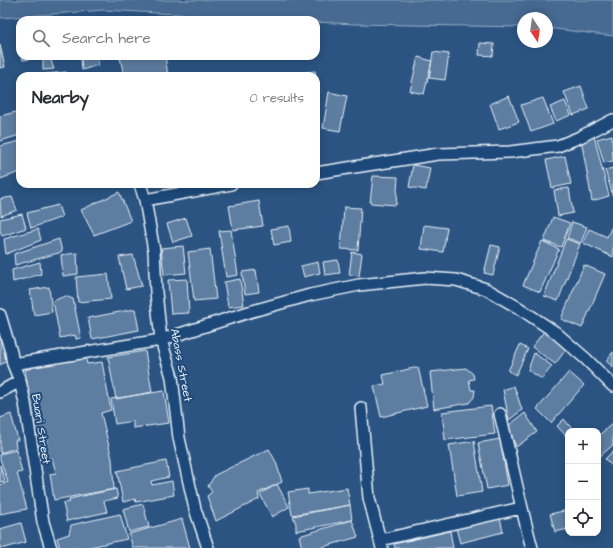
<!DOCTYPE html>
<html lang="en">
<head>
<meta charset="utf-8">
<style>
  body { margin:0; font-family:"Architects Daughter",sans-serif; background:#f7f7f7; color:#2b2b33 }
  .controls { position:absolute; right:12px; bottom:12px; display:grid; overflow:hidden; border-radius:8px; box-shadow:0 2px 10px #0003 }
  .controls button { width:36px; height:36px; display:grid; place-items:center; padding:0; border:0; border-bottom:1px solid #e1e1e2; background:#fff; color:#2b2b33; font:20px sans-serif }
  .compass { position:absolute; left:517px; top:12px; width:36px; height:36px; border-radius:50%; background:#fff; box-shadow:0 2px 10px #0003; rotate:167deg }
  .list { margin:0; padding:0; list-style:none }
  h2 { display:flex; justify-content:space-between; align-items:center; height:52px; margin:0; padding:0 16px; font-size:17px }
  h2 small { font-size:13px; font-weight:400; color:#7c7c81 }
  .icon { flex:none; width:22px; height:22px; fill:none; stroke:currentColor; stroke-width:2; stroke-linecap:round; stroke-linejoin:round }
  .map { position:relative; flex:none; width:613px; height:548px; overflow:hidden }
  .search { position:absolute; background:#fff; box-shadow:0 2px 10px #0003; left:16px; top:16px; width:304px; height:44px; display:flex; align-items:center; gap:10px; box-sizing:border-box; padding:0 14px; border-radius:12px; color:#7c7c81; font-size:15px }
  .panel { position:absolute; background:#fff; box-shadow:0 2px 10px #0003; left:16px; top:72px; width:304px; height:116px; border-radius:12px }
  .map>svg:first-child { display:block }
  .green { fill:#476b93; stroke:#98aec6 }
  .building { fill:#5d7da1; stroke:#e8f1f8 }
  .lines { fill:none; stroke-linecap:round; stroke-linejoin:round }
  .street-casing { stroke:#e8f1f8; stroke-width:14 }
  .street { stroke:#1f4a7a; stroke-width:11 }
  .labels { text-anchor:middle; dominant-baseline:central; stroke-width:4; stroke-linejoin:round; paint-order:stroke }
  .street-label { font-size:12px; fill:#e8f1f8; stroke:#1f4a7a }
</style>
</head>
<body>
<div class="map">
<svg width="613" height="548" viewBox="0 0 613 548">
  <rect width="100%" height="100%" fill="#2b5482"/>
  <filter id="ink" filterUnits="userSpaceOnUse"><feTurbulence type="fractalNoise" baseFrequency=".025" numOctaves="2"/><feDisplacementMap in="SourceGraphic" scale="8" xChannelSelector="R" yChannelSelector="G"/><feConvolveMatrix kernelMatrix="1 2 1 2 8 2 1 2 1" color-interpolation-filters="sRGB"/></filter>
  <g filter="url(#ink)">
    <!-- green -->
    <path class="green" d="M0 0H613V36L547 28V18H523V27L354 24 316 22V20H284L104 10 0 18Z"/>
    <!-- building -->
    <path class="building" d="M480 43 494 44 493 56 479 55Z
      M0 45 5 67 0 68Z
      M433 52 449 54 445 80 429 78Z
      M22 56H36V58L23 60Z
      M98 56V65L82 70 81 59Z
      M126 56H165L168 76H124L120 57Z
      M418 57 432 61 424 94 410 91Z
      M50 58 54 69 43 70V60Z
      M315 71 316 76H301L300 73Z
      M66 72V76H45V74Z
      M581 86 589 109 573 115 564 92Z
      M329 92 347 96 340 131 323 128Z
      M509 96 519 122 499 129 490 104Z
      M543 98 553 124 531 132 521 105Z
      M565 101 571 115 556 121 550 107Z
      M20 111V135L0 141V116Z
      M612 135 613 161 604 163 597 139Z
      M594 136 609 196 592 201 581 139Z
      M20 141V172L0 179V146Z
      M565 156 571 184 552 188 546 160Z
      M413 165 430 168 426 190 409 187Z
      M613 168V196L605 170Z
      M373 176 398 177 396 205 370 203Z
      M569 188 573 213 558 216 554 190Z
      M119 192 131 221 94 235 81 210Z
      M12 197 17 210 1 216 0 199Z
      M259 201 263 226 233 230 229 206Z
      M58 205 62 217 31 228 27 213Z
      M344 207 361 208 358 250 341 249Z
      M22 214 26 228 2 236 0 230V219Z
      M553 217 570 223 561 247 544 241Z
      M186 218 192 236 173 242 167 224Z
      M572 222 587 227 581 243 567 238Z
      M613 224V257L583 243 589 229 607 237Z
      M424 225 447 228 443 252 421 249Z
      M289 226 291 242 274 245 271 229Z
      M38 229 41 240 6 254 4 239Z
      M231 230 238 275 226 277 219 231Z
      M59 239 62 252 15 265 14 254Z
      M566 239 580 244 558 301 544 296Z
      M542 241 559 249 540 292 523 285Z
      M491 245 500 247 493 275 484 273Z
      M183 246 186 273 164 275 161 248Z
      M210 249 216 299 194 301 188 252Z
      M352 252 362 254 359 276 349 275Z
      M77 253 78 274 63 276 61 255Z
      M133 255 142 286 126 289 119 257Z
      M338 260 340 273 325 275 323 262Z
      M40 262 41 274 13 282 12 270Z
      M318 262 320 273 304 277 301 266Z
      M584 265 605 274 582 328 561 319Z
      M256 270 259 292 245 294 242 272Z
      M108 274 111 299 78 302 76 277Z
      M187 279 189 313 171 314 168 280Z
      M240 279 244 305 228 307 224 282Z
      M49 287 52 312 34 315 30 290Z
      M65 296 73 299 81 338 76 339 75 335 60 338 53 301Z
      M135 309 139 330 92 339 88 318Z
      M545 330 568 347 555 364 532 347Z
      M0 335 10 359 0 365Z
      M520 345 528 349 516 375 508 371Z
      M145 351 152 392 116 399 108 357Z
      M613 352V367L606 361Z
      M534 353 552 366 542 379 528 370Z
      M86 359 87 364 102 362 111 410 101 413 112 459 114 489 54 500 50 474 56 473 52 458 39 460 37 446 47 443 45 434 36 436 25 370 32 368 33 363Z
      M418 367 427 406 381 417 374 386 385 384 383 375Z
      M466 368 473 374 474 379 469 380 471 390H475L474 397 469 403 434 409 430 372Z
      M569 372 584 385 551 423 537 409Z
      M514 386 522 410 509 420 503 390Z
      M164 391 169 423 133 428V421L115 424 111 399Z
      M491 406 495 434 445 440 442 412Z
      M525 413 537 432 516 447 508 426Z
      M11 414 18 440H15L16 448 0 453V418Z
      M564 419 574 431H568V438L557 426Z
      M613 423V445L598 458V436Z
      M500 439 508 485 487 489 478 443Z
      M474 441 482 492 457 496 449 445Z
      M269 449 276 462 282 482 258 493 259 499 216 521 207 496 212 492 208 486 215 475Z
      M16 450 22 472 17 473 27 509 0 514V485L8 482 0 459V454Z
      M613 451V467L605 459Z
      M166 461 169 477 151 481 152 485 172 481 174 495 136 502 135 499 123 502 117 471Z
      M0 465 5 481 0 482Z
      M277 484 289 507 272 517 260 494Z
      M347 488 350 505 292 515 288 492 308 489V494Z
      M116 489 118 498 104 501 107 512 67 521 63 503 70 502 69 499Z
      M143 504 149 527 129 532 123 509Z
      M350 505 352 520 296 531V524L293 516Z
      M568 510V529L555 532 550 514Z
      M120 514 127 539 85 548H60L57 538 69 534 71 525Z
      M500 517 503 532 460 543 456 528Z
      M182 519 190 548H133L129 534Z
      M352 520 358 537 319 548H302L299 536Z
      M21 523 26 542 5 548H0V529Z
      M450 531 453 548H395L394 544Z"/>
    <g class="lines">
      <defs>
        <path id="street" d="M316 173 438 154 510 152 558 146 580 137 613 120
          M140 184 145 200 154 251 156 292 161 340 172 377 179 438 195 509 208 548
          M145 200 231 184
          M0 315 11 352 13 364 20 381 25 403 43 522 51 548
          M13 364 161 340 249 312 310 295 359 285 425 278 456 280 486 289 519 308 555 332 586 359 613 386
          M0 392 20 381
          M361 408 369 498 382 548
          M500 414C511 458 520 504 532 548
          M380 540 521 508"/>
      </defs>
      <!-- street casing -->
      <use href="#street" class="street-casing"/>
      <!-- street -->
      <use href="#street" class="street"/>
    </g>
  </g>
  <g class="labels">
    <!-- street labels -->
    <g class="street-label">
      <text transform="translate(181 365) rotate(79)">Abass Street</text>
      <text transform="translate(41 429) rotate(81)">Buari Street</text>
    </g>
  </g>
</svg>
<div class="controls">
<button>+</button>
<button>−</button>
<button><svg class="icon" aria-label="locate" viewBox="0 0 24 24"><circle cx="12" cy="12" r="6"/><path d="M12 2v4M12 18v4M2 12h4M18 12h4"/></svg></button>
</div>
<svg class="compass" viewBox="-18 -18 36 36"><path d="M0-13l5 13h-10z" fill="#e53935"/><path d="M0 13l5-13h-10z" fill="#7c7c81"/></svg>
<div class="search"><svg class="icon" aria-label="search" viewBox="0 0 24 24"><circle cx="10" cy="10" r="6"/><path d="M15 15l6 6"/></svg>Search here</div>
<section class="panel">
<h2>Nearby<small>0 results</small></h2>
<ul class="list">
</ul>
</section>
</div>
</body>
</html>
